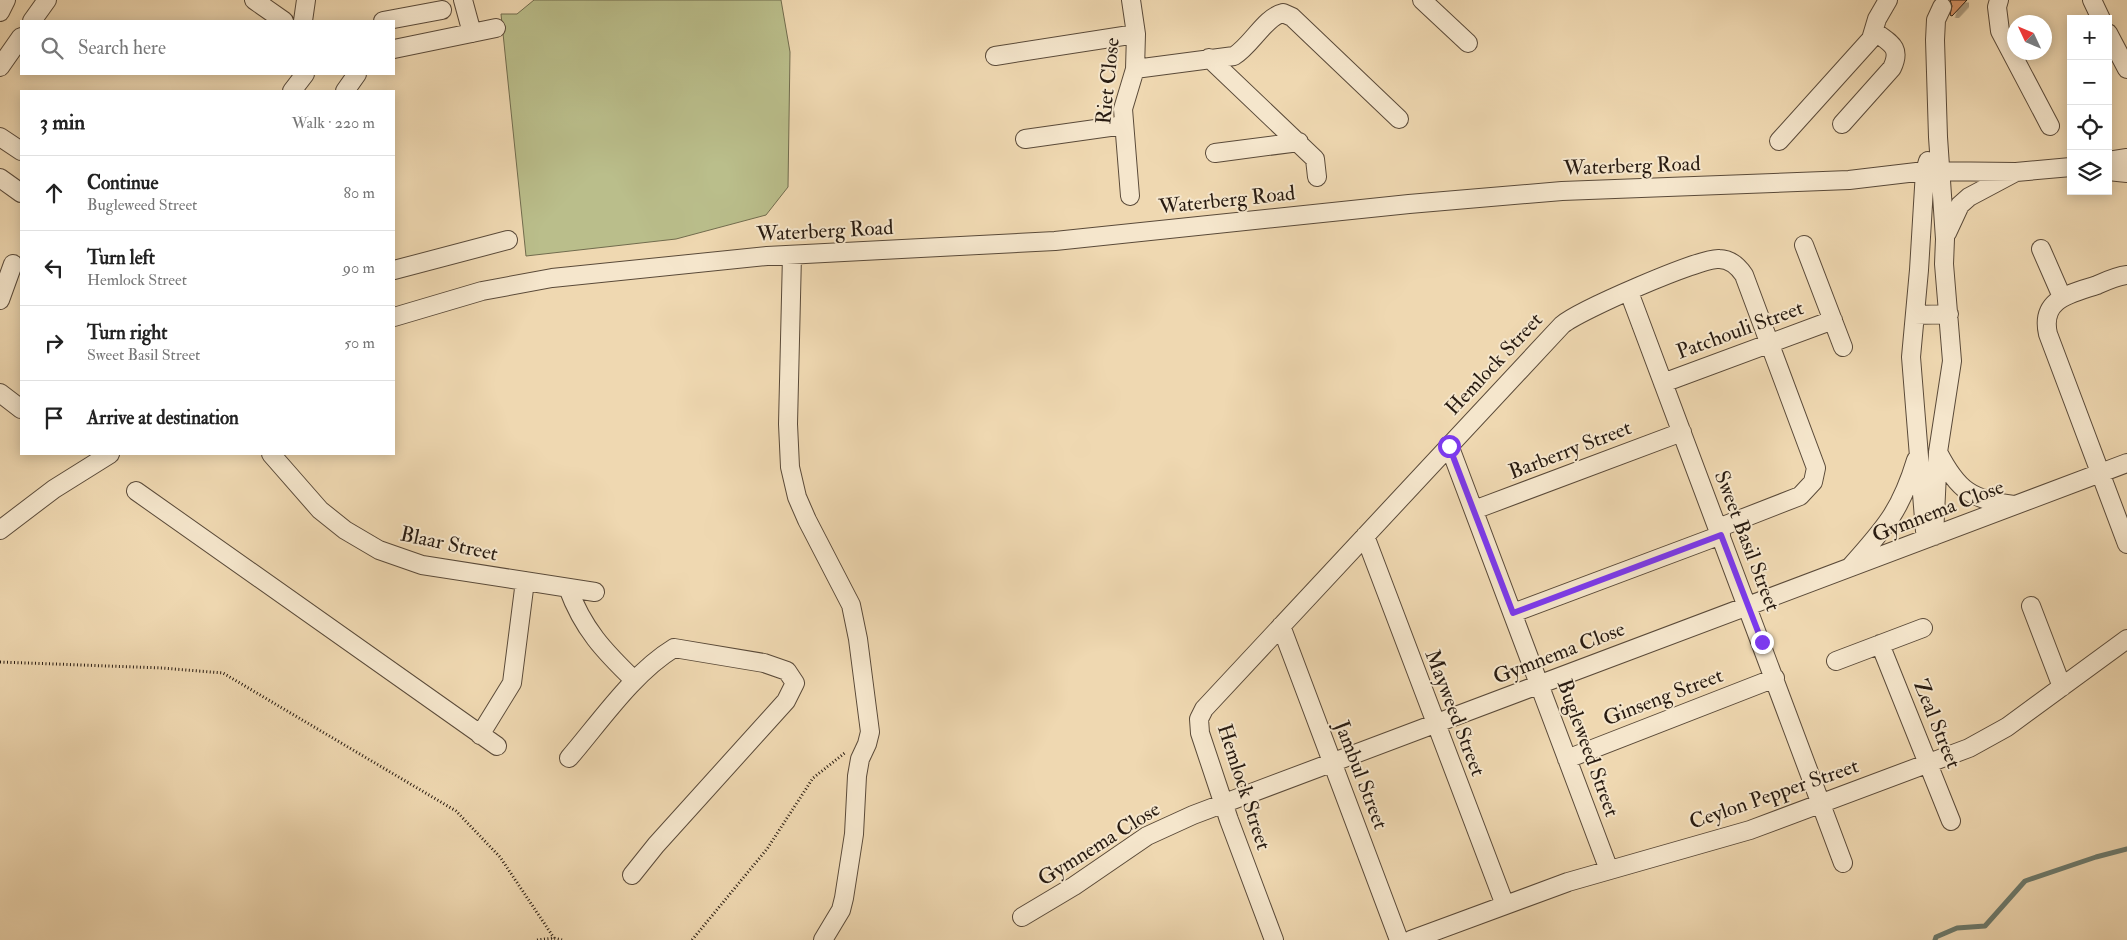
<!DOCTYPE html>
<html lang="en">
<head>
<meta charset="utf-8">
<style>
  body { margin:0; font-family:"IM FELL Double Pica",serif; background:#f2f2f2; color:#222 }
  .controls { position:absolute; right:15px; top:15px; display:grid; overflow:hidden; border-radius:0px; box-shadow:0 2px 12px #0003 }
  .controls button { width:45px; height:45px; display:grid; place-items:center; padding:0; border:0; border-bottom:1px solid #e0e0e0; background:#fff; color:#222; font:25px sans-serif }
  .compass { position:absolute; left:2007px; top:15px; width:45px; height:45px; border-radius:50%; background:#fff; box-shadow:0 2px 12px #0003; rotate:314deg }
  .stop { position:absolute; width:15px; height:15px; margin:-11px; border:4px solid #7c3aed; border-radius:50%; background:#fff }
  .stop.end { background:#7c3aed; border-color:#fff; box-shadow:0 1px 5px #0008 }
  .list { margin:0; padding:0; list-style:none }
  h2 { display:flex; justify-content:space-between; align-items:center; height:65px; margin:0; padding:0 20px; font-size:21px }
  h2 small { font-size:16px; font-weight:400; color:#767676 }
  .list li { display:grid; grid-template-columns:32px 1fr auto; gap:15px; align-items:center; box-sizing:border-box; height:75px; padding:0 20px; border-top:1px solid #e0e0e0 }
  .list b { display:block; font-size:19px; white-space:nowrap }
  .list p { margin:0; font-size:16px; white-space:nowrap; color:#767676 }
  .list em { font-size:16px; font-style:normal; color:#767676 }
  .icon { flex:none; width:28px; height:28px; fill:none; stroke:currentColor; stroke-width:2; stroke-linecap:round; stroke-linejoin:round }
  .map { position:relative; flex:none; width:2127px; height:940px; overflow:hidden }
  .search { position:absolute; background:#fff; box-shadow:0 2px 12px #0003; left:20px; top:20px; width:375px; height:55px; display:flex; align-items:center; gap:12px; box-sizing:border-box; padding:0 18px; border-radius:0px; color:#767676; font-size:19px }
  .panel { position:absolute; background:#fff; box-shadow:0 2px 12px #0003; left:20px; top:90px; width:375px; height:365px; border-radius:0px }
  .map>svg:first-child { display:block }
  .grass { fill:#babe8b; stroke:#716c4e }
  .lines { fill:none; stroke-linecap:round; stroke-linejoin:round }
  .stream { stroke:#6c7a6d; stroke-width:5 }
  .building { fill:#dd986a; stroke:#281b11; filter:url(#shadow) }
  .minor-casing { stroke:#5a4a39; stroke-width:20 }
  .path { stroke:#281b11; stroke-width:3; stroke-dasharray:1 2.5; stroke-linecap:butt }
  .minor { stroke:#f5e6cc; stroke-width:18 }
  .route { stroke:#7c3aed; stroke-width:6 }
  .labels { text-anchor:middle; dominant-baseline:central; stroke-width:4; stroke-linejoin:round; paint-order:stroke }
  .street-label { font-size:21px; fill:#281b11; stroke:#f5e6cc }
</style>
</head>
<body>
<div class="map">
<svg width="2127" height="940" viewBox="0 0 2127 940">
  <defs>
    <filter id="shadow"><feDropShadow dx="5.5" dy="3" stdDeviation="0" flood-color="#0004"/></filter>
  </defs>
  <rect width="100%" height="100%" fill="#efd8b1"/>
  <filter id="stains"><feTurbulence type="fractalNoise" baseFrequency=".004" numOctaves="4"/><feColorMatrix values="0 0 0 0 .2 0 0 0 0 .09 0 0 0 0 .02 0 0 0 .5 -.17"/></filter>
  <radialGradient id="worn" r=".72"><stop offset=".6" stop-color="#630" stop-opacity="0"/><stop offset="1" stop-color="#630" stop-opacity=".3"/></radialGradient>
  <!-- grass -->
  <path class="grass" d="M534 0H781L790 52 788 187 766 215 676 239 526 256 501 14H517Z"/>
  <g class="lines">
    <!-- stream -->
    <path class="stream" d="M1935 940 1936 937 1957 928 1985 926 2025 881 2096 857 2127 849"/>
  </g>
  <!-- building -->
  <path class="building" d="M1950 0H1967L1952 16 1950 15 1952 6Z"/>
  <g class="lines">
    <defs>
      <path id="minor" d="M254 0 284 21
        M463 0 472 33
        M1422 0 1468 43
        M1999 0 1997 7 2000 31 2050 126
        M2092 0 2101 19
        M0 12 6 0
        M32 21 47 0
        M303 21 306 0
        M383 21 442 10
        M2108 33 2127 69
        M394 49 496 28
        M995 56 1136 34
        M1209 58 1315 159 1317 177
        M0 67 21 37
        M1135 69 1234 56C1251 46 1265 17 1283 13L1292 17 1399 119
        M292 91 305 74
        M345 91 357 74
        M1842 124 1892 68C1902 47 1890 43 1874 31
        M0 137 21 151
        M1025 139 1124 125
        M1779 141 1871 39 1877 19 1888 0
        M1215 153 1299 142
        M2108 161 2127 158
        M2108 171 2127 173
        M0 178 21 193
        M1130 196 1123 109 1135 69 1136 34 1131 0
        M1947 233 1960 205 1969 197 2016 172
        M1804 245 1843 347
        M2041 249 2062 297
        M792 255 788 424 790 467 797 497 807 520 851 605 858 639 870 732 867 744 860 759 857 776 854 834 844 898 841 910 823 940
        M394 270 508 240
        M2127 275C2117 276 2106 281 2097 285 2070 294 2040 299 2048 334L2127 544
        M1629 292 1843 863
        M0 300 13 264
        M1915 315 1949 314
        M394 317 482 291 552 278 767 256 1055 241 1409 204 1562 191 1849 180 1925 171 2016 172 2071 167
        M1663 383 1833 320
        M0 393 21 409
        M1449 445 1609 870
        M1938 452C1958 491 1972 500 2014 505
        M271 454 320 510 345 530 379 550 422 565 595 592
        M136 491 497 746
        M1474 510 1682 432
        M0 530 54 489 110 454
        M1925 531 1911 357 1919 270 1925 171 1928 161
        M1365 536 1505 905
        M1934 536 1938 452 1952 361 1944 264 1945 239 1938 137 1935 40 1936 20 1942 7
        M1851 566C1885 528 1901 510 1916 460
        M568 588C583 629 604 651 634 680
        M2031 606 2062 687
        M1513 613 1721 535
        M1281 626 1399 940
        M1880 644 1951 821
        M1836 661 1923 628
        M480 735 512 683 525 581
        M569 758C600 722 633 673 674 648L764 663 787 671 795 683 786 701 656 845 632 875
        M1567 759 1775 678
        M1022 917 1074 886 1147 836 1193 815 2127 463
        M1274 940 1229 820 1200 733 1199 719 1204 709 1562 325C1578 311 1701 257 1719 259 1730 259 1738 266 1744 275L1816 468 1813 482 1800 496 1718 528
        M1411 940 1568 882 1750 830 1969 748 2007 727 2127 639"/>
    </defs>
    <!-- minor casing -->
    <use href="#minor" class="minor-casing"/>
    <!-- path -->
    <path class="path" d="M0 662 162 668 223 673 456 811 500 857 554 938
      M537 940 554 938 562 940
      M692 940 767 849 813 778 846 752"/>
    <!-- minor -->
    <use href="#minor" class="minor"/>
  </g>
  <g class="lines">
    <!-- route -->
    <path class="route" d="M1449 446 1513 613 1721 535 1762 642"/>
  </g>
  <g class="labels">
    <!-- street labels -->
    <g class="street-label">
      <text transform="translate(1108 81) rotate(-84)">Riet Close</text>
      <text transform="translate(1632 166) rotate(-2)">Waterberg Road</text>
      <text transform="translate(1227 200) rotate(-6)">Waterberg Road</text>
      <text transform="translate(825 231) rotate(-3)">Waterberg Road</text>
      <text transform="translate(1740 330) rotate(-20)">Patchouli Street</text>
      <text transform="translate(1494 364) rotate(-47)">Hemlock Street</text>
      <text transform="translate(1570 450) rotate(-21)">Barberry Street</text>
      <text transform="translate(1938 511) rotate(-21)">Gymnema Close</text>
      <text transform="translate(1747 541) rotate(69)">Sweet Basil Street</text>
      <text transform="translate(449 544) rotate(12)">Blaar Street</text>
      <text transform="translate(1559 653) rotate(-21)">Gymnema Close</text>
      <text transform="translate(1663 697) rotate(-21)">Ginseng Street</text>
      <text transform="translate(1455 713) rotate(69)">Mayweed Street</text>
      <text transform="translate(1937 724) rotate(68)">Zeal Street</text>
      <text transform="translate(1588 748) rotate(70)">Bugleweed Street</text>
      <text transform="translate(1361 775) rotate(69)">Jambul Street</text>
      <text transform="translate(1244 787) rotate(72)">Hemlock Street</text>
      <text transform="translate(1774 794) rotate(-19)">Ceylon Pepper Street</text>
      <text transform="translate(1099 844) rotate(-32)">Gymnema Close</text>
    </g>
  </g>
  <rect width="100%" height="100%" filter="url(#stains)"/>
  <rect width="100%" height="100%" fill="url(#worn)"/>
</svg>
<div class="controls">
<button>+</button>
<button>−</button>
<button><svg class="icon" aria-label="locate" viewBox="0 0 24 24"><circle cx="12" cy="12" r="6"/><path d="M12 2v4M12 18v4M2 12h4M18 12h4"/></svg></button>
<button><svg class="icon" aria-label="layers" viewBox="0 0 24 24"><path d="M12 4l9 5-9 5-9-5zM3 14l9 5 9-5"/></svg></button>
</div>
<svg class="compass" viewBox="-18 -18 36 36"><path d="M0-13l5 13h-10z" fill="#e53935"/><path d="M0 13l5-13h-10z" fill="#767676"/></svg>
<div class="stop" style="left:1449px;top:446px"></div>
<div class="stop end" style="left:1762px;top:642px"></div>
<div class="search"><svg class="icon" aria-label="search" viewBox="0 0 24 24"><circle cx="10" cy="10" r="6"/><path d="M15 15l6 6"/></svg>Search here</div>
<section class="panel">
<h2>3 min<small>Walk · 220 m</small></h2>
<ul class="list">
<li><svg class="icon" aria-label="ahead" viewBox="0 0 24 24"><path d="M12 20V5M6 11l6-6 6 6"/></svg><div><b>Continue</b><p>Bugleweed Street</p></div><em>80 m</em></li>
<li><svg class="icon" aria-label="left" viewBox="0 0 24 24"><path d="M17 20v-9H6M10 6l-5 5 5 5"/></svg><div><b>Turn left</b><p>Hemlock Street</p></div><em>90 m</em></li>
<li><svg class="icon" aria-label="right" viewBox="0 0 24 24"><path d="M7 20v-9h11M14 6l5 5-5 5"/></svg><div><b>Turn right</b><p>Sweet Basil Street</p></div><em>50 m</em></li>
<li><svg class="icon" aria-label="arrive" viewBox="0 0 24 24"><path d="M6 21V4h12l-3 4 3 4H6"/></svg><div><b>Arrive at destination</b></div></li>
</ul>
</section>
</div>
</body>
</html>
